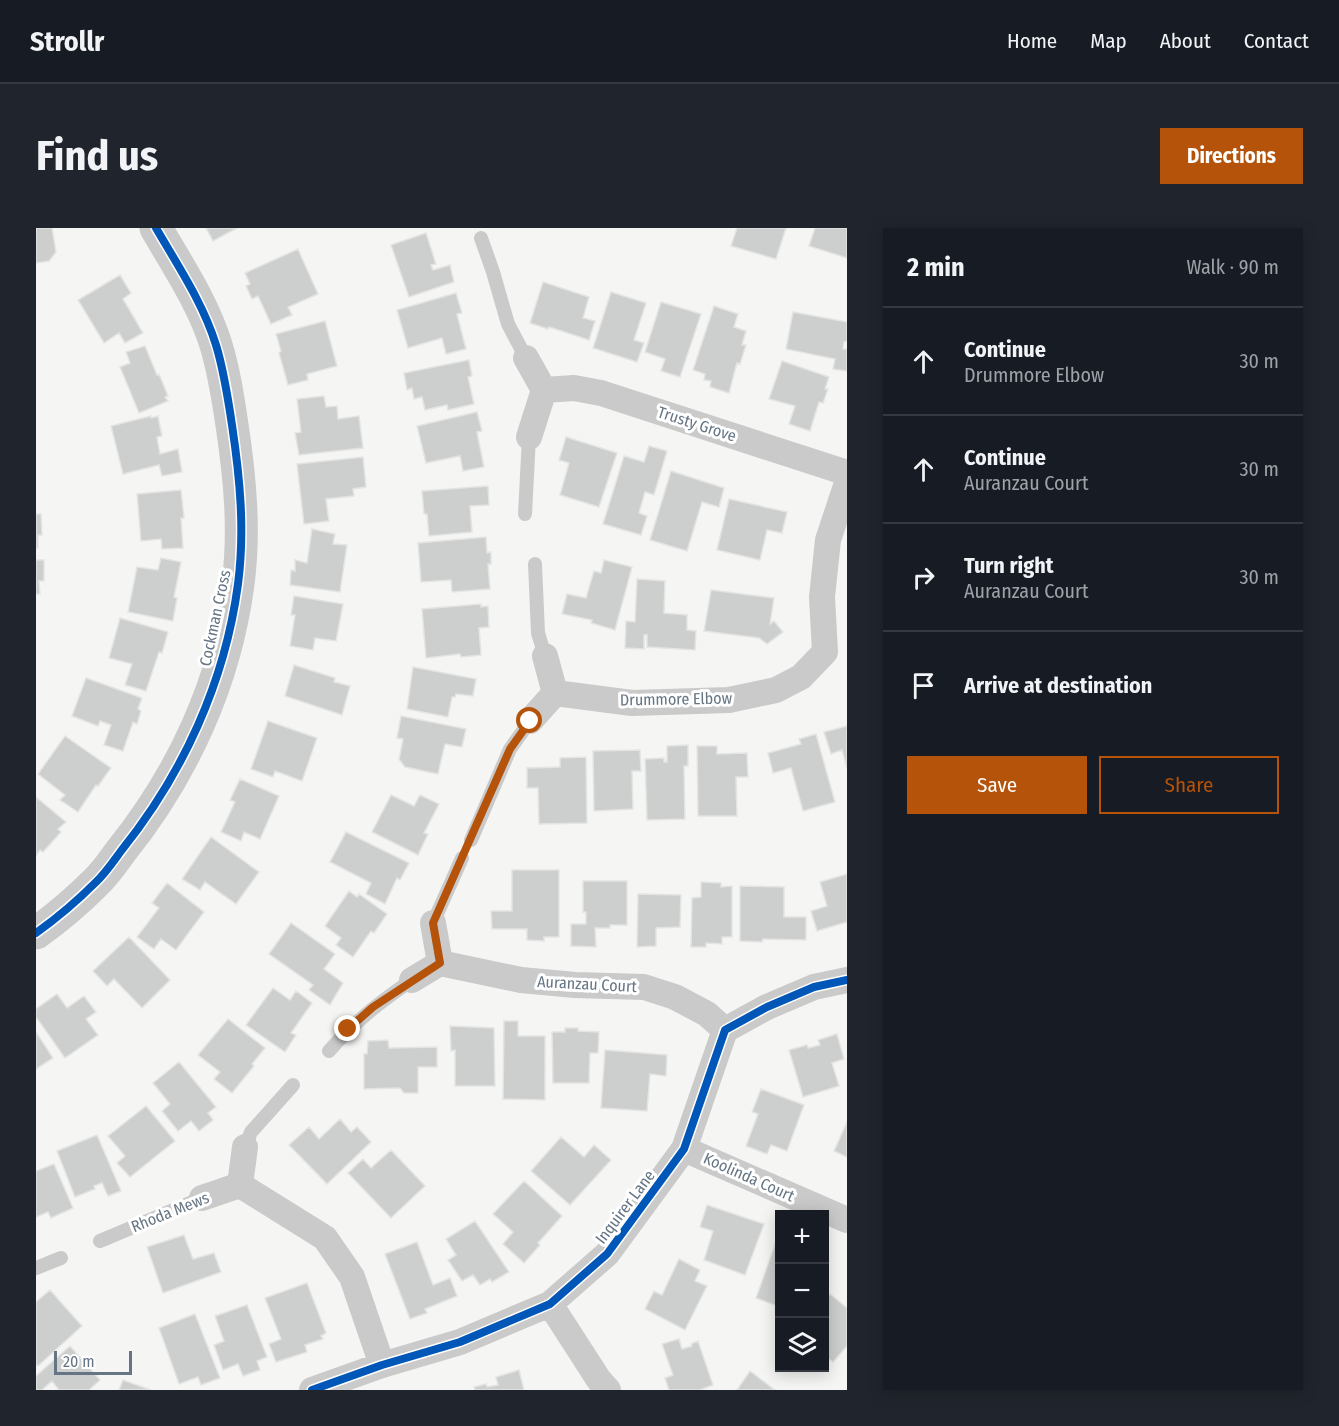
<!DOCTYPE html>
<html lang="en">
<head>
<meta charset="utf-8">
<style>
  body { margin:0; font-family:"Fira Sans Condensed",sans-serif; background:#20242c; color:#f1f3f6 }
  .controls { position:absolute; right:18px; bottom:18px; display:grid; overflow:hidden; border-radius:0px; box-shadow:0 3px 15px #0003 }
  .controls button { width:54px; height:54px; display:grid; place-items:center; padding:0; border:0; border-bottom:2px solid #363941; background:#171b24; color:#f1f3f6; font:30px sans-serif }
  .scale { position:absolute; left:18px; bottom:15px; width:78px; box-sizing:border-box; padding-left:6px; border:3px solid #657584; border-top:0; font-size:16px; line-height:21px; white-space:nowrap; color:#657584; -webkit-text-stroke:4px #fff; paint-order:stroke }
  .stop { position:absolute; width:18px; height:18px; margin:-14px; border:4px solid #b45309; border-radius:50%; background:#fff }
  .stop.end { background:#b45309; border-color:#fff; box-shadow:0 2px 6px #0008 }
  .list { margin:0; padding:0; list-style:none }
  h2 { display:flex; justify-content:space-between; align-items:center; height:78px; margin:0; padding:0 24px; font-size:26px }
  h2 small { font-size:20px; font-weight:400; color:#9ea1a6 }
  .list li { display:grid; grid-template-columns:39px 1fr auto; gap:18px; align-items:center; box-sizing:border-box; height:108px; padding:0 24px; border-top:2px solid #363941 }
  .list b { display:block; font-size:22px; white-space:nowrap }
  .list p { margin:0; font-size:20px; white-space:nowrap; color:#9ea1a6 }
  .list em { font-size:20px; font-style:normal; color:#9ea1a6 }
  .actions { display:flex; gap:12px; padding:18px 24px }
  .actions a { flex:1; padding:14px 0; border:2px solid #b45309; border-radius:0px; text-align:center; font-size:21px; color:#b45309 }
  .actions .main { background:#b45309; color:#fff }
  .icon { flex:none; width:33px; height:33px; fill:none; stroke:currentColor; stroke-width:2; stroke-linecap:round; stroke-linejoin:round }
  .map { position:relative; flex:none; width:811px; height:1162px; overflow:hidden; border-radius:0px }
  header { display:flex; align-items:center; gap:36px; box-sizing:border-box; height:84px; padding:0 30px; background:#171b24; border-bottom:2px solid #363941 }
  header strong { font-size:28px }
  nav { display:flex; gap:33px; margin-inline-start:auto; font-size:21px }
  .intro { display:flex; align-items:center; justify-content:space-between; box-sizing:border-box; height:144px; padding:0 36px }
  h1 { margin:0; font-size:42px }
  .button { padding:15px 27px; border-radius:0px; background:#b45309; color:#fff; font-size:21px; font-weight:700 }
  main { display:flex; gap:36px; padding:0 36px }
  aside { flex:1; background:#171b24; border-radius:0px; box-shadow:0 3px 15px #0003 }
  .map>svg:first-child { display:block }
  .building { fill:#cdcece; stroke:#e4e4e3; stroke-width:1.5 }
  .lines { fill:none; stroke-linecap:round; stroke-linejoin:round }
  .service { stroke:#cacacb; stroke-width:14 }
  .minor { stroke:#cacacb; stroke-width:26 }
  .tertiary { stroke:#cacacb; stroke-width:33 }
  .cycleway-casing { stroke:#fff; stroke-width:11 }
  .cycleway { stroke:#0057b8; stroke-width:8 }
  .route { stroke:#b45309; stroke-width:8 }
  .labels { text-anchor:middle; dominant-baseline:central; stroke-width:6; stroke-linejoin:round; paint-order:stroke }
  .street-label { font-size:16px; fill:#657584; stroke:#fff }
</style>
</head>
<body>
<header>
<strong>Strollr</strong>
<nav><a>Home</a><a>Map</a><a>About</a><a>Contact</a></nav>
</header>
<div class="intro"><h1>Find us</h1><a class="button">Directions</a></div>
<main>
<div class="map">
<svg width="811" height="1162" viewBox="0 0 811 1162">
  <rect width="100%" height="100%" fill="#f5f5f3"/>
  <!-- building -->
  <path class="building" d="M0 0H16L20 24 13 33 0 35Z
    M170 0H201L177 13Z
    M701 0H750L740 31 695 18Z
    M779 0H811V30L773 18Z
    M390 5 400 36 395 37 397 42 414 37 418 54 373 69 355 17Z
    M262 21 282 66 252 79 256 87 235 96 222 68 216 71 210 58 214 56 209 45Z
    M84 47 95 65 87 71 107 105 89 115 83 105 68 115 42 72Z
    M507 54 553 69 547 90 559 93 553 112 513 99 512 101 494 95Z
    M575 64 610 75 598 112 608 115 601 134 557 120Z
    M420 65 426 85 421 86 430 121 410 126 406 110 372 120 361 82Z
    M625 74 665 86 644 149 625 143 629 131 609 124Z
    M678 78 702 86 698 99 710 103 706 117H710L704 136 701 135 693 165 674 159 675 153 668 152 669 146 657 142Z
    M757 84 811 94V113L808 114 807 121H811V143L797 141 799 131 750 121Z
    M289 93 301 138 271 146 272 152 252 157 243 125 245 123 240 106Z
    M109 118 121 147 123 146 132 168 129 169 132 173 103 185 84 139 94 135 90 124Z
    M433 132 436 148 432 149 438 176 412 182 411 177 389 182 386 169 378 171 376 160 371 162 368 145Z
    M746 133 793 149 789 161H792L787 175 783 174 774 203 753 196 759 178 733 171Z
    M288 168 290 179 301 178 302 191 323 188 327 220 263 227 259 205 265 204 261 171Z
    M441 184 446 203 441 204 448 239 427 243 424 228 390 235 381 198Z
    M115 188V190L122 188 126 208 121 209 124 226 142 221 146 244 126 248 123 237 87 246 75 198Z
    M530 209 581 225 563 279 524 267 533 235 523 232Z
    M613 218 631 223 618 267 609 264 603 285 611 288 605 307 567 296 588 228 608 234Z
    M327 229 330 259 317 261 318 268 290 271 293 293 268 296 261 236Z
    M635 243 688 260 683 279 666 274 651 323 614 312Z
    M452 258 453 277 434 278 436 304 393 308 391 286H388L386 263Z
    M145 262 148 290H145L147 320 126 321 125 311 105 313 101 266Z
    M693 271 751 284 746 305 731 302 724 332 681 322Z
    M0 286H5L6 307H2V320H0Z
    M276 301 299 306 297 316 311 317 304 364 254 357 255 342 259 343V332L271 335Z
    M450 309 451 325 455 324V336H452L454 361 416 364 415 352 385 354 382 315Z
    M125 330 145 334 138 369 141 370 137 393 92 384 101 339 122 342Z
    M0 332H8V353H3L4 366H0Z
    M568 332 596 339 579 402 555 395 556 392 526 386 531 366 550 370 558 343 565 345Z
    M601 351 629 353 628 385 651 387V402L660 403 659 422 611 419V407H608V421L589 420 590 393 599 394Z
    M675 362 738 370 734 396 738 393 747 404 731 416 723 410 668 403Z
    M258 368 307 376 300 413 279 410 277 422 254 418 259 387H255Z
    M445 376V379L452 378 453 399 443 400 445 427 425 429 424 426 390 430 386 381Z
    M84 390 132 404 126 425 123 424 110 463 89 457 96 436 73 430Z
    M258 437 299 450 298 454 314 458 306 487 249 468Z
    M377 439 440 451 437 468 420 466 419 469H416L412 489 371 481Z
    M50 450 106 470 102 481 105 483 101 496 97 494 87 523 68 517 75 497 64 493 62 498 36 488Z
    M365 488 430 501 426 519 409 516 402 546 369 539 363 531 367 511 361 510Z
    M232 493 281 510 266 553 239 543 237 549 215 541Z
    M811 498V540L806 522 795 526 788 504Z
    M780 506 799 574 767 583 755 540 737 545 732 525 765 516 763 511Z
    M29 508 75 540 62 558 60 557 42 584 24 572 29 567 2 546Z
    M652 517V538H648L649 591 611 592 609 531 628 530V534H631V518Z
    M661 518H681V526L711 525 712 549H700L701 588H662Z
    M604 522 605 543H596L597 581 558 583 557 523Z
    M550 529 551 595 503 596 502 560H491V540L524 539V530Z
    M204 551 243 568 224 611 208 604 205 613 185 604 199 574 194 572Z
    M355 567 378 578 384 567 403 576 388 605 392 606 382 627 336 604Z
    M0 569 30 594 22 601 25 604 7 624 4 622 0 628Z
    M310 604 373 635 364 652 361 650 349 676 330 666 335 655 294 634Z
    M175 609 223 644 200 676 169 654 164 662 146 651Z
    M476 642H523V709H508V713L491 712V701H456L455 683H476Z
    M811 646V694L781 703 775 683 791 678 784 654Z
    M547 653H591V697H574V700H559L560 719 535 718V696H550V684H547Z
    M665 654 685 655V659L696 658V709H686V716L670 715V719H655L656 670 665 669Z
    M131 655 168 684 140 722 125 711 118 721 101 709 123 680 116 675Z
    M704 658 748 659V689H770V712L727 711 726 714 704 713Z
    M313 663 321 669 323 666 351 686 338 705 335 703 317 729 300 717 305 710 289 698Z
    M602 666 645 667 644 699 620 700V718L601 719Z
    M255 695 299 726 288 741 307 755 294 777 273 762 277 757 233 726Z
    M93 709 134 752 106 780 78 751 71 758 57 743Z
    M237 760 254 772 260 763 276 775 255 805 260 807 249 824 210 797Z
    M21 766 31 780 48 768 60 784 50 791 62 807 29 830 0 789V781Z
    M192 791 229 820 216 836 218 838 196 865 178 851 184 844 162 827Z
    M468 793H482V808H509V872L467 871Z
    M414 798 458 800 459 858H419V822L415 823Z
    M529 800H542V803L563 804 562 825H554L553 855H517L516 804H529Z
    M0 804 17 830 0 841Z
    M801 806 808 831 796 835 803 858 767 869 753 822 771 817 772 820 784 817 782 812Z
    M352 812 353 820 401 819V839H382V865H368L364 860 328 861V826H331L332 813Z
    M569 822 631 827 630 848 614 846 611 883 565 880Z
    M143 834 180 879 172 885 177 892 163 903 155 893 142 903 126 883 134 876 117 855Z
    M725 861 768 877 751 923 735 917 731 926 710 918 722 886 716 884Z
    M110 878 139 913 94 949 81 935 89 928 72 908Z
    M304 891 315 904 321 899 335 914 291 956 253 917 273 899 283 911Z
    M811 894V929L798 923Z
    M61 907 85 963 72 968 66 955 58 958 59 961 39 969 21 923Z
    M525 909 548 929 558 917 575 932 534 977 495 943Z
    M355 922 389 958 355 990 312 945 327 931 335 940Z
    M18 936 37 980 15 990 12 984 0 989V943Z
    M488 953 526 988 502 1015 504 1017 488 1035 467 1016 477 1004 457 986Z
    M671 977 728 996 709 1047 668 1032 677 1003 664 999Z
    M439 993 473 1044 456 1054 454 1051 444 1057 437 1047 426 1053 412 1032 420 1027 410 1011Z
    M743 1005H744V1079L720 1070Z
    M148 1007 157 1031 178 1025 185 1044 127 1065 111 1019Z
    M381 1014 397 1057 414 1050 421 1068 389 1081 391 1085 374 1091 349 1026Z
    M643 1031 664 1042 659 1053 671 1058 649 1102 609 1081 618 1063 626 1067Z
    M271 1055 290 1105 285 1108 287 1111 269 1117 271 1124 240 1134 233 1116 245 1111 229 1070Z
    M14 1062 46 1098 2 1138 0 1136V1074Z
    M794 1066 811 1080V1118L797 1134 788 1127V1072Z
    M211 1077 231 1129 221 1133 224 1142 207 1148 202 1136 187 1142 178 1117 188 1113 179 1088Z
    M159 1086 184 1150 165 1157 162 1149 143 1156 123 1100Z
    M643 1111 646 1121 656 1118 655 1116 662 1113 677 1157 664 1162H633L629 1150 637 1147 626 1116Z
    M34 1118 64 1152 53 1162H23L16 1153 6 1162H0V1148Z
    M483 1142 488 1162H439L438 1159 450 1156 451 1159 462 1157 460 1149Z
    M714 1143 739 1162H701Z
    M87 1152 115 1162H83Z"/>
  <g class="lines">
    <!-- service -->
    <path class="service" d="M445 10 457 44 472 96 490 130
      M489 286 493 209
      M499 336 502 405 509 428
      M435 612 474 521 494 493
      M397 695 426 630
      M293 823C318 794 344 774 376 752
      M209 919 215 904 257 857
      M64 1013 166 970
      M0 1040 25 1030"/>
    <!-- minor -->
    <path class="minor" d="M490 130 508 162 493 209
      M508 162 538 160 565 165 811 245
      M519 465 596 475 693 472 740 462 765 449 789 424 786 369 792 312 811 255
      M494 493 519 465 509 428
      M404 735 485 752 539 757 608 759 639 769 671 786 689 802
      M376 752 404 735 397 695
      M648 921 811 992
      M204 957 289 1010 316 1049 346 1137
      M166 970 204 957 209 919
      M514 1076 563 1152 572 1162
      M276 1162 346 1137 424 1114 514 1076 571 1026 648 921 689 802 731 779 778 759 811 752"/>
    <!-- tertiary -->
    <path class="tertiary" d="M0 705C21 690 41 673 59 655 69 646 77 634 85 623 147 546 189 454 202 356 209 303 204 250 196 197 192 170 188 143 180 117 167 75 142 38 120 0"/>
    <defs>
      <path id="cycleway" d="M0 705C21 690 41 673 59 655 69 646 77 634 85 623 147 546 189 454 202 356 209 303 204 250 196 197 192 170 188 143 180 117 167 75 142 38 120 0
        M276 1162 346 1137 424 1114 514 1076 571 1026 648 921 689 802 731 779 778 759 811 752"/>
    </defs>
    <!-- cycleway casing -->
    <use href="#cycleway" class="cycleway-casing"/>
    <!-- cycleway -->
    <use href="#cycleway" class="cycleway"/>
  </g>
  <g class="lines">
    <!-- route -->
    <path class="route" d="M312 801 337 779 404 735 397 695 474 521 494 493"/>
  </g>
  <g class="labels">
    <!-- street labels -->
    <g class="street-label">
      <text transform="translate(661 196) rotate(18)">Trusty Grove</text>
      <text transform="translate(179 390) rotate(-78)">Cockman Cross</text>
      <text transform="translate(640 471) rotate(-1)">Drummore Elbow</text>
      <text transform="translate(551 756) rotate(3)">Auranzau Court</text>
      <text transform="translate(713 949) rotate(24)">Koolinda Court</text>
      <text transform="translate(589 979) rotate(-53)">Inquirer Lane</text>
      <text transform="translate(134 984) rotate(-22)">Rhoda Mews</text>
    </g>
  </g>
</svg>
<div class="controls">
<button>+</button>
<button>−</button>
<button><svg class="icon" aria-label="layers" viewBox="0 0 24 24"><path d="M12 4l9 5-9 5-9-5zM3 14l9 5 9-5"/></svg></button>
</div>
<div class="scale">20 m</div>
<div class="stop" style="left:494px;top:493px"></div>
<div class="stop end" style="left:312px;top:801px"></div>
</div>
<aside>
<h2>2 min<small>Walk · 90 m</small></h2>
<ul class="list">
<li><svg class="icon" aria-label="ahead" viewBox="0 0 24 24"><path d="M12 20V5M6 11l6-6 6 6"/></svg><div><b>Continue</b><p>Drummore Elbow</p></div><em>30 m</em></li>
<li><svg class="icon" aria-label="ahead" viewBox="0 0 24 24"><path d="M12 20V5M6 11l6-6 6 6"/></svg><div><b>Continue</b><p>Auranzau Court</p></div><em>30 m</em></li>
<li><svg class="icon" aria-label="right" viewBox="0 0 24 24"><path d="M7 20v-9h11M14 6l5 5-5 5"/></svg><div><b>Turn right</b><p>Auranzau Court</p></div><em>30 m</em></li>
<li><svg class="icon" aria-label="arrive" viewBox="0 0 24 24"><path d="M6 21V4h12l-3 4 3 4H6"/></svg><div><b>Arrive at destination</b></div></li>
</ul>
<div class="actions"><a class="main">Save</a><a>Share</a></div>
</aside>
</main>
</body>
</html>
